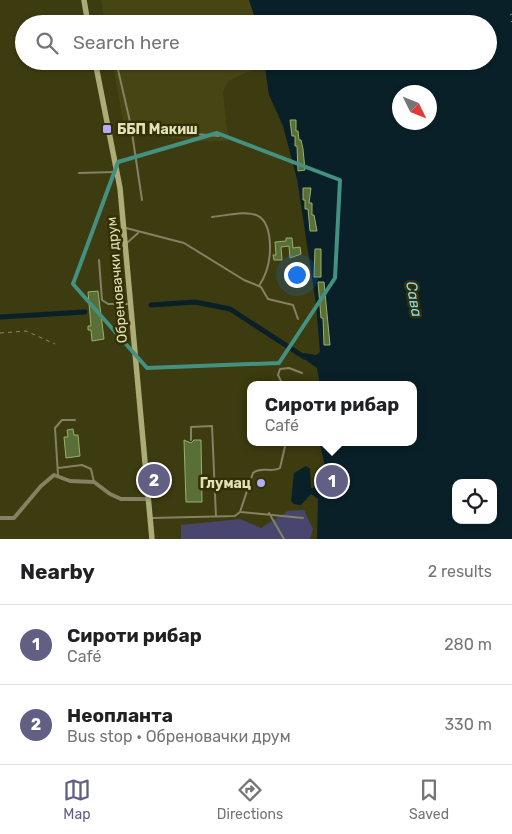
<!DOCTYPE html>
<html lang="en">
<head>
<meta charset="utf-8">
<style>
  body { margin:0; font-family:Rubik,sans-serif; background:#f6f6f6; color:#202124 }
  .controls { position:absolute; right:15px; bottom:15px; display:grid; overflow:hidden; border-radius:10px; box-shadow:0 1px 4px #0004 }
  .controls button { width:45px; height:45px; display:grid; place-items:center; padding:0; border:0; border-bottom:1px solid #e0e0e0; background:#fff; color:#202124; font:25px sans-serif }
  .compass { position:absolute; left:392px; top:85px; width:45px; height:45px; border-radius:50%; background:#fff; box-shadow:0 1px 4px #0004; rotate:133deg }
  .you { position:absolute; left:296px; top:274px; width:18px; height:18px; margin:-12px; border:4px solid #fff; border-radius:50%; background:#1a73e8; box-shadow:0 0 0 8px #1a73e833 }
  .badge { display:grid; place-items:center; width:32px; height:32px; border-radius:50%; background:#616084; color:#fff; font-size:16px; font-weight:700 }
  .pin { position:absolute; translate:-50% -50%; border:2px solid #fff; box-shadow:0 1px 5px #0006 }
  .popup { position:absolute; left:247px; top:381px; width:170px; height:65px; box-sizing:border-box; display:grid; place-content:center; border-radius:10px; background:#fff; filter:drop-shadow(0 1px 4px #0005); font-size:16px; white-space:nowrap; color:#757577 }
  .popup b { font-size:19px; color:#202124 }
  .popup::after { content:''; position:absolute; left:50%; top:100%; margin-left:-10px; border:10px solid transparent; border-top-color:#fff }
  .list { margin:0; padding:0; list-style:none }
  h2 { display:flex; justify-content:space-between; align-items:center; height:65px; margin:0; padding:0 20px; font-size:21px }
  h2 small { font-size:16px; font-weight:400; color:#757577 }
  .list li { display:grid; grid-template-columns:32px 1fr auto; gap:15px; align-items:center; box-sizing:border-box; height:80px; padding:0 20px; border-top:1px solid #e0e0e0 }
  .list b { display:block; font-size:19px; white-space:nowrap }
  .list p { margin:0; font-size:16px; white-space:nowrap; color:#757577 }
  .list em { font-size:16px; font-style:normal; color:#757577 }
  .icon { flex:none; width:28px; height:28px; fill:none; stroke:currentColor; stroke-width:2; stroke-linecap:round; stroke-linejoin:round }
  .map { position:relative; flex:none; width:512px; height:539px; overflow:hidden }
  .search { position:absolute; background:#fff; box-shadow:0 1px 4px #0004; left:15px; right:15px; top:15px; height:55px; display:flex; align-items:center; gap:12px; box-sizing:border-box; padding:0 18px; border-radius:28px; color:#757577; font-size:19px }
  .sheet { height:225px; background:#fff }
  nav { display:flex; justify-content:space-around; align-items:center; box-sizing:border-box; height:70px; border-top:1px solid #e0e0e0; background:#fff; font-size:14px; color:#757577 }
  nav a { display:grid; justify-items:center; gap:2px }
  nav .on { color:#616084 }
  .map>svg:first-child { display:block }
  .built { fill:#484515 }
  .green { fill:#48466e }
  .water { fill:#092029; fill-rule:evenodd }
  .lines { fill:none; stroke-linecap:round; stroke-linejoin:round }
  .canal { stroke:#092029; stroke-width:5 }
  .building { fill:#5a6e37; stroke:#97b26b }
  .path { stroke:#8c8a61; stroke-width:1; stroke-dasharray:4 4; stroke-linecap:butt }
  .lane { stroke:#838262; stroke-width:2 }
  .street { stroke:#838262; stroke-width:4 }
  .secondary { stroke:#adab78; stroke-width:5.5 }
  .marked { fill:none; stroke:#449081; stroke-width:4; stroke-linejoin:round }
  .poi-dot { fill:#b1adfa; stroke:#333004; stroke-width:2 }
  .labels { text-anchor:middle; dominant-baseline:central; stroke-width:5; stroke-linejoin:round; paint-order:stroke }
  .poi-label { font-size:14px; font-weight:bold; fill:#e1e0b9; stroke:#333004; text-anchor:start }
  .street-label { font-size:14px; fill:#e1e0b9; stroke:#333004 }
  .water-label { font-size:15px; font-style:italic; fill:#88d7f7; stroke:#333004 }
</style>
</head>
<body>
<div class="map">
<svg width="512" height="539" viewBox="0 0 512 539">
  <rect width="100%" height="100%" fill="#3d3b10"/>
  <!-- built -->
  <path class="built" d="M101 0H249L257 24H105Z
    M112 61H264L265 64 228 81 223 92 228 141H199L125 132Z"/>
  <!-- green -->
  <path class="green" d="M304 510 313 529 310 539H181V525L240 519 261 528 288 511Z"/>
  <!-- water -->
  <path class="water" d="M249 0H512V539H317L318 499 311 494 301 505 294 504 291 501 294 473 306 466 310 469 311 488C336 488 321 456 320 442H413V385H320L317 368 300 356 304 353 316 355 320 352 316 304 297 179 283 126 269 95 264 61H488V24H257ZM400 92H430V122H400ZM456 483H493V520H456Z"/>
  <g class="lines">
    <!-- canal -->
    <path class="canal" d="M151 305 195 302 230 309 304 357
      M0 317 85 312"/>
  </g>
  <!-- building -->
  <path class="building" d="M290 120H296V131H298L299 140H301L303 149 305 170 298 171 297 146H295V136H292Z
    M303 188H311L309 203H312V215H314L317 231H310L308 209H305V200H303Z
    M286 238H292L293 248 300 247 301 254 290 258 289 246 281 247 282 260H274L273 255H276L275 242 286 241Z
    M315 249H321V277H314Z
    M318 282H324L330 345H324L323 318H321Z
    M98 291 104 339 92 341 91 330H88V326H91L88 292Z
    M73 429 74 435H78L80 456 66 458 64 437H68L67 430Z
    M184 440 191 443 194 440H201L202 502H186Z"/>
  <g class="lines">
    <!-- path -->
    <path class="path" d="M510 15 512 14
      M511 22 512 21
      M0 333 26 331 55 344
      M335 479H350"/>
    <!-- lane -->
    <path class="lane" d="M66 22H85
      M116 61 131 126 136 129 219 136
      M98 64 111 61
      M131 126 142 200
      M79 173 115 172
      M212 217C245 213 270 203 270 248 270 261 267 274 259 286
      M126 228 184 243 244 280 261 287 268 299 293 305 298 319
      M127 243 138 233
      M99 260 102 300 108 304H129
      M283 385 278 375 280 369 289 368 302 373
      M191 440V427L212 426 216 517
      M58 468 82 465 91 469 94 482
      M58 475 55 428 62 420H75
      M241 512 303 518
      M269 513 284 539
      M152 518 235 516 240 512 253 473C261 466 271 473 280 468L286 442"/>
    <!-- street -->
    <path class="street" d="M0 518H14L41 486 54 475 70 481 94 482 110 494 121 499H149"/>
    <!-- secondary -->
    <path class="secondary" d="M84 0 88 24
      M95 61 120 188 152 539"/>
  </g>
  <!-- marked area -->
  <path class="marked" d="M217 133 340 180 335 278 279 363 147 368 73 284 118 162Z"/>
  <!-- markers -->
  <g class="poi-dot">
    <rect x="102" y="124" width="10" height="10" rx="2.5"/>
    <circle cx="261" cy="483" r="5"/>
  </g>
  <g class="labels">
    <!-- poi labels -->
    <g class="poi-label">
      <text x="117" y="129">ББП Макиш</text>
      <text x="251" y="483" text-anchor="end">Глумац</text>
    </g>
    <!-- street labels -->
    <g class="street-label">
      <text transform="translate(117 280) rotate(-95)">Обреновачки друм</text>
    </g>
    <!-- water labels -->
    <g class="water-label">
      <text transform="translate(414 299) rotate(80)">Сава</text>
    </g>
  </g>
</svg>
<div class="controls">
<button><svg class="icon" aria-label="locate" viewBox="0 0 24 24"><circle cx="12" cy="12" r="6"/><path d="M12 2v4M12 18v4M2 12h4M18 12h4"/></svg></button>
</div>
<svg class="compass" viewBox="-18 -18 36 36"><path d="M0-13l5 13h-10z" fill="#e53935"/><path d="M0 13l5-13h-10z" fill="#757577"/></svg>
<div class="you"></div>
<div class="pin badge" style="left:332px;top:481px">1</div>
<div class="popup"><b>Сироти рибар</b>Café</div>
<div class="pin badge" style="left:154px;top:480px">2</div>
<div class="search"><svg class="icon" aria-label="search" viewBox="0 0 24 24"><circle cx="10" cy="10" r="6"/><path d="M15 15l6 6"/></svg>Search here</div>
</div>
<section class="sheet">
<h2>Nearby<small>2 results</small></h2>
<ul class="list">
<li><span class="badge">1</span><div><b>Сироти рибар</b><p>Café</p></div><em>280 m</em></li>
<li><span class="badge">2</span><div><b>Неопланта</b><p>Bus stop · Обреновачки друм</p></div><em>330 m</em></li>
</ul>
</section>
<nav>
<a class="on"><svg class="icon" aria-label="map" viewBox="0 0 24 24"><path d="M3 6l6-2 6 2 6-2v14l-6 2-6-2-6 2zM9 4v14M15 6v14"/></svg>Map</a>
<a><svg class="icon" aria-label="directions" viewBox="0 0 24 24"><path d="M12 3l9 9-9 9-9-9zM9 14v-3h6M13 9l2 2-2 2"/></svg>Directions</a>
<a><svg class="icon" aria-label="saved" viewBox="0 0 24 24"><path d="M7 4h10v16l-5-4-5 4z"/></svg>Saved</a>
</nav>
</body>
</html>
